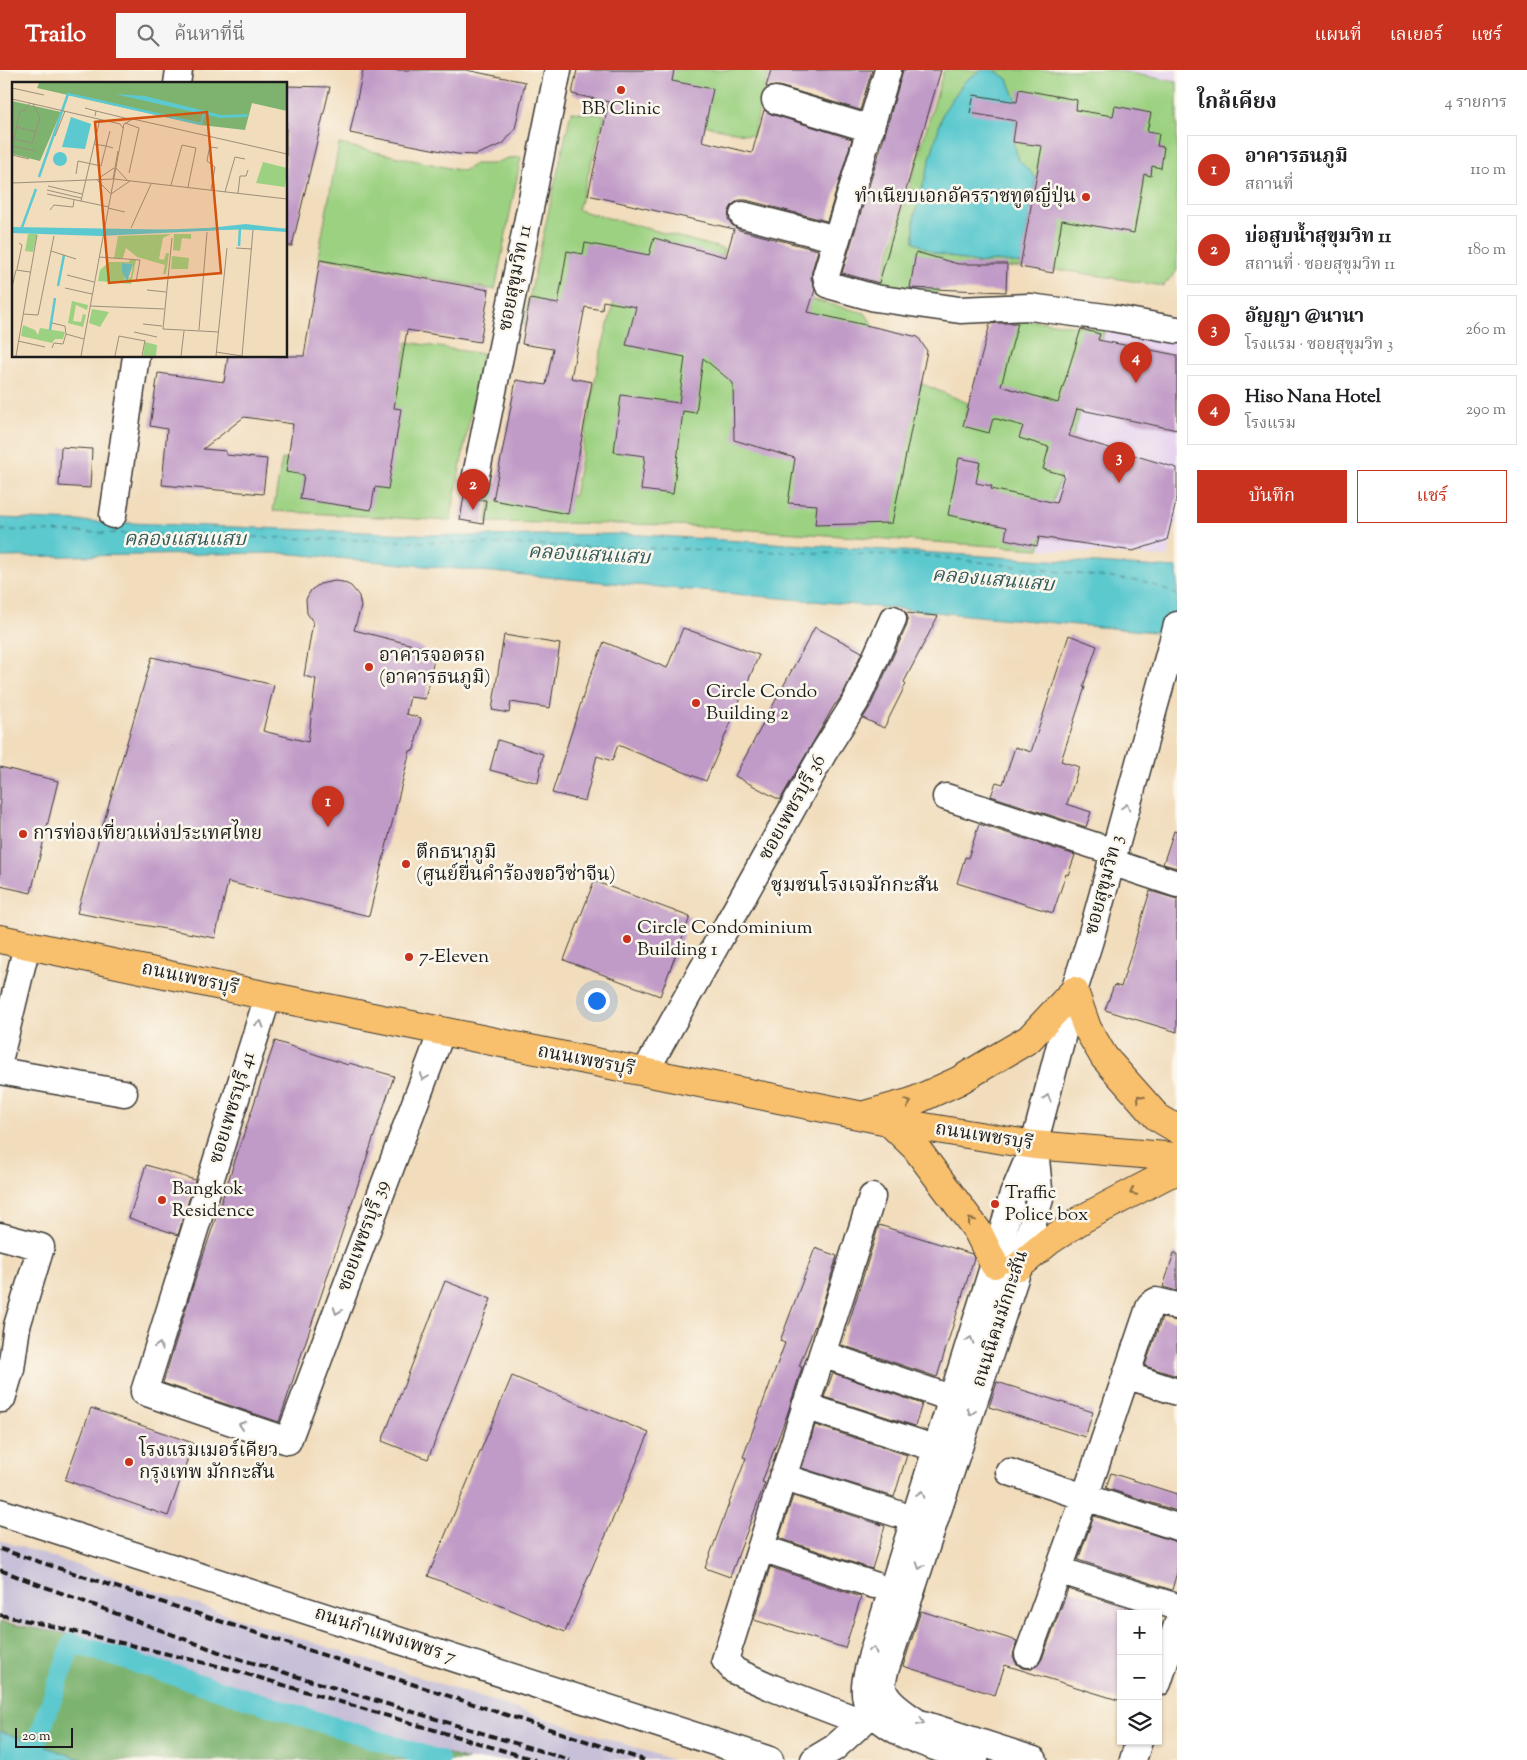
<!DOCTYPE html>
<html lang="th">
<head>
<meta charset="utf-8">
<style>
  body { margin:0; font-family:"Sorts Mill Goudy","Noto Serif Thai",serif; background:#f6f6f6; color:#202124 }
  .controls { position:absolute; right:15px; bottom:15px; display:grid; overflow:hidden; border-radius:0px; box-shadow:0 1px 4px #0004 }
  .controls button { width:45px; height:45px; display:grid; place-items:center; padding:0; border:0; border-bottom:1px solid #e0e0e0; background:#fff; color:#202124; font:25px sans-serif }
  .scale { position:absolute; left:15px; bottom:12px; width:58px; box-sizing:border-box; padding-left:5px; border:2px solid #1c1c1c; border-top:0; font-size:14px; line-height:18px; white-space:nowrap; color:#1c1c1c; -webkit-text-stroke:4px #fbf7ec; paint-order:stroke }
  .you { position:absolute; left:596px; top:930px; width:18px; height:18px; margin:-12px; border:4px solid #fff; border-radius:50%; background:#1a73e8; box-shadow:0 0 0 8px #1a73e833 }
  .badge { display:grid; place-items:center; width:32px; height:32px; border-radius:50%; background:#c8321e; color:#fff; font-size:16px; font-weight:700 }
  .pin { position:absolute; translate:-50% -41px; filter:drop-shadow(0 1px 2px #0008) }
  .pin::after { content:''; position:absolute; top:26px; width:18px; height:15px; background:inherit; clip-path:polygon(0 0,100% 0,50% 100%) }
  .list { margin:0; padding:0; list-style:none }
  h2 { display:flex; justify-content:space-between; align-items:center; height:65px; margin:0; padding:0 20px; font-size:21px }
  h2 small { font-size:16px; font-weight:400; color:#757577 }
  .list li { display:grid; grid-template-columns:32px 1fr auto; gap:15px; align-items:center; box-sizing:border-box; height:70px; margin:0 10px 10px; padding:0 10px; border:1px solid #e0e0e0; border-radius:0px }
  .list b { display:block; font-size:19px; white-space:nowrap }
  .list p { margin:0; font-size:16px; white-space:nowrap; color:#757577 }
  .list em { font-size:16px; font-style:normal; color:#757577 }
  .actions { display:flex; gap:10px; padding:15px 20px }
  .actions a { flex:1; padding:11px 0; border:1px solid #c8321e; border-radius:0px; text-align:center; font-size:18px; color:#c8321e }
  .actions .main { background:#c8321e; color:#fff }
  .icon { flex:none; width:28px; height:28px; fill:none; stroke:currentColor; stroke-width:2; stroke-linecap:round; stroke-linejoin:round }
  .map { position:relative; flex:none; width:1177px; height:1690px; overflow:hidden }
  header { display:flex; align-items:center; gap:30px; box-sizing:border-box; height:70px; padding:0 25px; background:#c8321e; color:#fff }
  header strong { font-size:24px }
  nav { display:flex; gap:28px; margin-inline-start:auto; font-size:18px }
  .search { width:350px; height:45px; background:#f6f6f6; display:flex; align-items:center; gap:12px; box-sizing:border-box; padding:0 18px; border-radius:0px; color:#757577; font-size:19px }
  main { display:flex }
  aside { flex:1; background:#fff }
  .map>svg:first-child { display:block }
  .built { fill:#e6d3f0 }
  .industrial { fill:#c8c0d8 }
  .green { fill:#9cd181; stroke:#5c764e }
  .forest { fill:#7db36f; stroke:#4c6846 }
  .water { fill:#5bc9cf; stroke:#3c7276 }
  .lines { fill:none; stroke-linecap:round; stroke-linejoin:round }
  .canal { stroke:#5bc9cf; stroke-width:20 }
  .ferry { stroke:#32595b; stroke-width:1; stroke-dasharray:6 5; stroke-linecap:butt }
  .building { fill:#c19bc7 }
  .minor-casing { stroke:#3c3934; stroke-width:29 }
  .major-casing { stroke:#3c3934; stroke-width:30 }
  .minor { stroke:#fff; stroke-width:26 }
  .major { stroke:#f8bf6c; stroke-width:28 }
  .rail { stroke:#1c1c1c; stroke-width:4; stroke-dasharray:8 4; stroke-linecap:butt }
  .oneway { stroke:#999 }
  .oneway2 { stroke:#8a6e44 }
  .poi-dot { fill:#c8321e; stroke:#fbf7ec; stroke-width:2 }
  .labels { text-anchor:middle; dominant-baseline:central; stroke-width:5; stroke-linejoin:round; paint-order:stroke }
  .poi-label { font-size:19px; fill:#1c1c1c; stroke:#fbf7ec; text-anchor:start }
  .street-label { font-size:19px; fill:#1c1c1c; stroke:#fbf7ec }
  .water-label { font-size:20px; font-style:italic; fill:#32595b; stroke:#fbf7ec }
  .neighbourhood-label { font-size:20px; fill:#1c1c1c; stroke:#fbf7ec }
  .inset-river { fill:none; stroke:#5bc9cf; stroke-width:2.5 }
  .inset-road { fill:none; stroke:#9c8f7b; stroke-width:1 }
  .view { fill:#d4530e; fill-opacity:0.15; stroke:#d4530e; stroke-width:2.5 }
  .inset-edge { fill:none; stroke:#1c1c1c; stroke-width:2.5 }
</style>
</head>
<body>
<header>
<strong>Trailo</strong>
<div class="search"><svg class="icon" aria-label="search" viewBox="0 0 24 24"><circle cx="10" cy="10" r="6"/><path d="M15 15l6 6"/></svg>ค้นหาที่นี่</div>
<nav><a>แผนที่</a><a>เลเยอร์</a><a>แชร์</a></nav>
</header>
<main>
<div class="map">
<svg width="1177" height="1690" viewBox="0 0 1177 1690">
  <rect width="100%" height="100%" fill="#fbf7ec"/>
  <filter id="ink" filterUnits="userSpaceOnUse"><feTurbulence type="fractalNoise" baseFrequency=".02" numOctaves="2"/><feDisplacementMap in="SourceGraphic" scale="10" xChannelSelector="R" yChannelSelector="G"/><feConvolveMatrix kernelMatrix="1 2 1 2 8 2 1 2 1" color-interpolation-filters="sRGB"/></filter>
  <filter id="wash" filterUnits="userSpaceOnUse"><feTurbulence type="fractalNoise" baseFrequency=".0096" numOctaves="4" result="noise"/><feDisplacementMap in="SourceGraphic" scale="20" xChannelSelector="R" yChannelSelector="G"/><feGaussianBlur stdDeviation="1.12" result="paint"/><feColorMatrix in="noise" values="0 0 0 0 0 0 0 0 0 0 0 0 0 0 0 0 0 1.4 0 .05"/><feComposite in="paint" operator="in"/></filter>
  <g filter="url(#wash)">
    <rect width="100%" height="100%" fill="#f1dcbb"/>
    <!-- built -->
    <path class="built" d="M1114 0H1177V12L1119 1Z
      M1105 259 1177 269V449L1167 487 1039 479Z"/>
    <!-- industrial -->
    <path class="industrial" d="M0 1470 673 1690H467L77 1566 0 1550Z"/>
    <!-- green -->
    <path class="green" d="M670 0H769L753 66 658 45Z
      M944 0H981L965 11 943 43 914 148V172L976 193 996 191 1021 193 1019 90 1013 72 1017 45 1008 9 994 0H1114L1177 12V201L1163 216 1075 202 1020 197 946 199 935 228 879 218Z
      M571 42 605 45 578 140 724 179 716 205 865 243 908 308 968 333 965 346 984 348 1009 248 1105 259 1039 479 675 455 486 452 491 423 574 426 599 289 620 209 636 193 554 261 523 255Z
      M339 74 463 101 475 94H492L508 88 521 87 495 220 318 187Z
      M407 272 482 284 450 451 273 441 282 389 378 403Z"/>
    <!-- forest -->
    <path class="forest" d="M0 1552 77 1566 467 1690H0Z"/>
    <!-- water -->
    <path class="water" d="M981 0H994L1008 9 1017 32V45L1013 72 1019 90 1036 108 1021 194 996 191 976 193 932 182 914 172V148L943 42 965 11Z
      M0 448 466 466 626 464 1177 498V564L282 483 0 487Z
      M0 1661 84 1690H0Z"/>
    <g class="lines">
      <!-- canal -->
      <path class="canal" d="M36 1674 72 1573 439 1690"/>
      <!-- ferry -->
      <path class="ferry" d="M0 460 929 486 1146 512 1177 525"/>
    </g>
    <g id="blocks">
      <!-- building -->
      <path class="building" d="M363 0H466L525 12 515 59 503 74 475 85 457 84 350 63Z
        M577 0H674L672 11 713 19 702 71 752 83 764 40 771 44 852 69 827 151 746 130H739L733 134 729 141 728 149 732 155 739 160 818 180 812 201 811 208 815 220 808 242 918 267 927 281 892 453 815 455 817 435 788 433 795 388 734 370 733 313 703 288 696 343 683 341 673 424 641 420 645 386 614 382 621 325 679 333 685 287 626 275 636 237 603 231 602 240 585 237 571 308 592 312 568 444 493 430 516 310 546 315 553 279 522 274 530 229 558 234 567 181 583 184 585 173 649 185 654 168 726 187 734 159 588 125 609 32 572 24Z
        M771 0H872L860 40 779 16 766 17Z
        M903 0H941L879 213 842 203 885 64Z
        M286 16 330 17 292 176H286Z
        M1019 19 1077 30 1076 40 1113 46 1115 36 1151 43 1147 62 1159 64 1157 76 1164 77 1161 98 1152 96 1151 106 1144 104 1134 163 1062 150 1053 203 1020 197 1042 76 1013 72 1016 51 970 43 974 25 1017 32Z
        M916 182 958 194H1007L1006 222 910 218Z
        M320 190 489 220 480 272 407 260 394 338 401 339 388 419 375 417 371 440 300 429 304 405 286 402 293 354 244 347 203 379 226 381V385L267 389 263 424 162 415 167 359 150 356 158 303 224 312 228 286H304Z
        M998 253H1018L1001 316 1058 333 1081 259 1100 264 1098 270 1177 285V360L1077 339 1069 366 1177 398V428L1167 470 1133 481 1039 467 1037 476 1005 469 1007 457 948 445 959 388 980 392 976 413 992 416 991 419 1056 433 1064 405 1043 399 1049 377 1019 368 1023 356 993 348 989 363 963 356 990 254Z
        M61 377 92 379 90 418 59 416Z
        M464 426 472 430H486L483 454 460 450Z
        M335 511 343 512 351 516 359 526 361 537 354 560 421 577 434 589 425 629 410 627 406 644 421 648 414 680 410 681 369 846 228 812 215 868 77 843 152 587 274 615 263 661 308 672 316 609 304 606 313 552 307 543 306 529 311 520 320 514Z
        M906 543 938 546 904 612 906 614 884 658 863 648 870 637 907 555 908 548Z
        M815 557 862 582 843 624 836 634H835L780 730 735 706Z
        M683 558 759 585 706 711 618 675 612 691 597 686 585 731 552 723 587 614 604 572 667 598Z
        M504 565 560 574 550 638 511 632 509 643 492 640Z
        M1069 565 1097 576 1083 617H1085L1061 691 1079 697 1067 734 1091 742 1086 757 991 726 996 712 1003 714 1015 677 1031 682Z
        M498 670 543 684 538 713 490 700Z
        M0 697 58 711 31 823 0 816Z
        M979 754 1075 785 1068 805 1066 804 1053 843 957 813 965 787 968 788Z
        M1174 761 1177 762V798L1163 794Z
        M594 811 690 847 660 926 564 890Z
        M1150 821 1177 829V962L1105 940 1114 915 1121 917Z
        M275 971 348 995 349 993 394 1006 279 1352 163 1313 191 1222Z
        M146 1095 195 1110 178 1165 129 1148Z
        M879 1155 972 1184 974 1188 937 1307 842 1275Z
        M815 1178 837 1186 821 1240 799 1296 802 1297 788 1342 762 1412 765 1413 730 1507 705 1498 746 1388 743 1387 785 1273 780 1271Z
        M1174 1183H1177V1221L1163 1217Z
        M445 1211 491 1229 428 1389 382 1371Z
        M1162 1248 1177 1251V1306L1145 1296Z
        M833 1303 922 1334 915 1356 824 1327Z
        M512 1306 649 1363 565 1562 428 1506Z
        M997 1312 1093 1342 1085 1367 989 1337Z
        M91 1338 193 1373 168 1446 65 1410Z
        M815 1355 907 1385 894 1427 802 1398Z
        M1111 1403 1177 1424V1441L1106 1418Z
        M793 1426 885 1456 872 1499 779 1468Z
        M1094 1446 1177 1472V1502L1172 1520 1078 1490Z
        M770 1497 861 1527 845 1578 754 1550Z
        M1068 1519 1148 1544H1121V1631L1005 1595 995 1625 903 1596 921 1541 1017 1571 1013 1586 1016 1593 1022 1598 1031 1599 1038 1595 1042 1589Z"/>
    </g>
  </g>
  <g filter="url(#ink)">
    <use href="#blocks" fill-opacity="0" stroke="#3c3934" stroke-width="1"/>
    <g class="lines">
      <defs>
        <path id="minor" d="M888 0 826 205 828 214 832 216 875 228 960 240 1030 237 1112 248 1177 260
          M177 14 179 0
          M775 30 871 59
          M743 145 837 169
          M474 415 558 0
          M113 445 136 286
          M946 727 1114 782
          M1111 792 1177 814
          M268 926 144 1322 288 1371 442 961
          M0 987 27 875
          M0 1001 124 1023
          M645 1002 824 682 856 631 893 549
          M0 1166 41 1177 17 1256 11 1299 2 1329H0
          M822 1284 939 1324
          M1126 1305 1177 1322
          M805 1336 922 1374
          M1009 1402 1085 1427 1150 1235 1156 1231 1177 1236
          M782 1407 898 1444
          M0 1442 770 1690
          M761 1478 874 1515
          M1058 1500 1177 1537
          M1028 1584 1085 1427 1177 1457
          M1158 1613 1177 1555
          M862 1652 773 1618 735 1601 725 1590 872 1127
          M814 1690 834 1678 874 1642
          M975 1690C945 1680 876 1663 866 1630 862 1615 869 1598 872 1584L994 1194 1012 1127 1034 1075 1074 921 1090 870 1177 555
          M1034 1690 917 1652C906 1644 886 1633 883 1618 882 1613 884 1606 885 1601L1019 1196 1040 1129 1035 1079
          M1133 1690 1139 1671"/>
        <path id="major" d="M0 869 268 926 888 1051 1034 1075 1177 1087
          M868 1044 912 1032 958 1011 1029 969 1074 921 1087 958 1104 987 1157 1047 1177 1059
          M888 1051 916 1078 977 1160 994 1194
          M1019 1196 1049 1171 1084 1148 1166 1105 1177 1101"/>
      </defs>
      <!-- minor casing -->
      <use href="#minor" class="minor-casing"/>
      <!-- major casing -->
      <use href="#major" class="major-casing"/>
      <!-- minor -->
      <use href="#minor" class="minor"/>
      <!-- major -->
      <use href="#major" class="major"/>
      <!-- rail -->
      <path class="rail" d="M0 1479 644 1690
        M0 1500 227 1585 570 1690
        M0 1545 47 1555 230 1599 535 1690"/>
    </g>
    <!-- one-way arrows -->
    <defs><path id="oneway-chevron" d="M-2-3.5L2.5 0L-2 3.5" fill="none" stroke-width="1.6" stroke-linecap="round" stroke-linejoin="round" transform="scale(1.25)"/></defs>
    <g class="oneway">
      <use href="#oneway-chevron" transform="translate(1126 737) rotate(-75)"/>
      <use href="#oneway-chevron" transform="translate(260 954) rotate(-73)"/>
      <use href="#oneway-chevron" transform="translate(424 1007) rotate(111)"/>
      <use href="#oneway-chevron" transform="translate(1047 1028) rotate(-75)"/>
      <use href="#oneway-chevron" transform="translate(337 1241) rotate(110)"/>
      <use href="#oneway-chevron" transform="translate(970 1270) rotate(-72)"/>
      <use href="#oneway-chevron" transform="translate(159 1276) rotate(-73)"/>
      <use href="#oneway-chevron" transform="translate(971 1342) rotate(108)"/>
      <use href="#oneway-chevron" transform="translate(242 1355) rotate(-162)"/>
      <use href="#oneway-chevron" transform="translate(921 1424) rotate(-72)"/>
      <use href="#oneway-chevron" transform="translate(920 1496) rotate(108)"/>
      <use href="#oneway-chevron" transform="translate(873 1580) rotate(-74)"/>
      <use href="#oneway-chevron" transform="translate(921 1652) rotate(23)"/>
    </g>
    <g class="oneway2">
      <use href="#oneway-chevron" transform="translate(1140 1028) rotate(-132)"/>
      <use href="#oneway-chevron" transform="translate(908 1033) rotate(-18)"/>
      <use href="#oneway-chevron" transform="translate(1133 1122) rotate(152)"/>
      <use href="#oneway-chevron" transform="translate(971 1151) rotate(-127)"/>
    </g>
  </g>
  <!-- markers -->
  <g class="poi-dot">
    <circle cx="621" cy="20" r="5"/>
    <circle cx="1086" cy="127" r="5"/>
    <circle cx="369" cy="597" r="5"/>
    <circle cx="696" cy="633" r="5"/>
    <circle cx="23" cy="764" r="5"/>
    <circle cx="406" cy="794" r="5"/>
    <circle cx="627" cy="869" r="5"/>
    <circle cx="409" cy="887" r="5"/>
    <circle cx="162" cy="1130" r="5"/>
    <circle cx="995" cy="1134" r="5"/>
    <circle cx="129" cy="1392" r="5"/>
  </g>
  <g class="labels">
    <!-- poi labels -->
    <g class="poi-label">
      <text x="621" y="39" text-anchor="middle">BB Clinic</text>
      <text x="1076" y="127" text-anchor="end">ทำเนียบเอกอัครราชทูตญี่ปุ่น</text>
      <text x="379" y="586">อาคารจอดรถ<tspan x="379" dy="22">(อาคารธนภูมิ)</tspan></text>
      <text x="706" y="622">Circle Condo<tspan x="706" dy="22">Building 2</tspan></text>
      <text x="33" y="764">การท่องเที่ยวแห่งประเทศไทย</text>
      <text x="416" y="783">ตึกธนาภูมิ<tspan x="416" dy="22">(ศูนย์ยื่นคำร้องขอวีซ่าจีน)</tspan></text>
      <text x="637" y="858">Circle Condominium<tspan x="637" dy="22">Building 1</tspan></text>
      <text x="419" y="887">7-Eleven</text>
      <text x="172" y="1119">Bangkok<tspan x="172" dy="22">Residence</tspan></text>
      <text x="1005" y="1123">Traffic<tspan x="1005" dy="22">Police box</tspan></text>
      <text x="139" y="1381">โรงแรมเมอร์เคียว<tspan x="139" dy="22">กรุงเทพ มักกะสัน</tspan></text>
    </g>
    <!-- street labels -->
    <g class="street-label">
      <text transform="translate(516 208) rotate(-79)">ซอยสุขุมวิท 11</text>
      <text transform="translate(793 738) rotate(-61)">ซอยเพชรบุรี 36</text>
      <text transform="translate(1105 815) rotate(-75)">ซอยสุขุมวิท 3</text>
      <text transform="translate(190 909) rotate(12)">ถนนเพชรบุรี</text>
      <text transform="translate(586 991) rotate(11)">ถนนเพชรบุรี</text>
      <text transform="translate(233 1038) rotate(-73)">ซอยเพชรบุรี 41</text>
      <text transform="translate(984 1067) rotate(9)">ถนนเพชรบุรี</text>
      <text transform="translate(364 1166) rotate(-70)">ซอยเพชรบุรี 39</text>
      <text transform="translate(1001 1249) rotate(-72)">ถนนนิคมมักกะสัน</text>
      <text transform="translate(385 1566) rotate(18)">ถนนกำแพงเพชร 7</text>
    </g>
    <!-- water labels -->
    <g class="water-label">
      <text x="185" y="470">คลองแสนแสบ</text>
      <text transform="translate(589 486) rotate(3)">คลองแสนแสบ</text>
      <text transform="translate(993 511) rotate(5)">คลองแสนแสบ</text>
    </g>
    <!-- neighbourhood labels -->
    <g class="neighbourhood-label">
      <text x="855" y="816">ชุมชนโรงเจมักกะสัน</text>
    </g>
  </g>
  <!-- overview -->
  <g transform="translate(12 12)">
    <rect width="275" height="275" fill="#f1dcbb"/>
    <path d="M251 80 275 86 273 105 244 101ZM16 152H25L21 170 13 169ZM159 152 151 156 147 177 152 178 154 171H157L154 192H151L153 183 125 175 114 166 111 176H102L106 154ZM162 152H179V157L170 156 168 169 161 168ZM160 174 177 176 176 187H159ZM118 177 124 178 119 202 86 199 88 188 97 180H117ZM110 181 121 182 119 195 113 199ZM60 219 76 223 75 228 64 223 61 239 69 240 71 232 74 233 71 245 56 241ZM80 227 97 230 88 245 77 241ZM11 243 23 248 26 253 28 246 53 250 51 257H43L40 261 9 254ZM133 260 145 263 144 274H131Z" fill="#9cd181" fill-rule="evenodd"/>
    <path d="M27 1H275V29L240 21 233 48 189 43 25 6ZM0 19 49 30 28 79 0 72Z" fill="#7db36f"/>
    <path d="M103 12 133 14 209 33 236 32 235 35 208 36ZM59 35 79 42 73 67 50 65ZM41 77a7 7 0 1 1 14 0a7 7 0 1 1-14 0ZM234 142 275 147V150L230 147 88 154 0 151V145L178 148ZM110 181 121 182 115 200 110 190Z" fill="#5bc9cf"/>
    <path class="inset-river" d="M27 95 56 12 189 42 192 32M0 148 90 150M9 148 24 107M94 151 229 146 275 148M227 164 228 146M46 204 52 173M38 248 43 216"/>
    <path class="inset-road" d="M0 6 32 13M0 17 108 42 111 46M18 21 13 28 8 29 2 57 20 61 28 35 21 22M73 26 84 29 83 34M84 29 117 37M113 41 127 46 117 91M112 42 121 37 275 72M4 45 25 50M43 54 53 29M82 62 94 64 98 49M0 64 23 69M0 73 17 77M104 86 115 98M64 92 66 79 89 84 94 64 101 66M87 96 102 86M101 97 106 69M85 98 99 112 118 99M0 101 102 97 275 117M159 103 170 63 184 66 176 105M36 104 70 112M35 108 69 116M199 108 203 85 195 79 197 68 198 65 206 66M213 110 223 75 233 77M226 111 228 94H234L236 88M35 112 69 119 88 37M69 119 97 125M96 126 113 130M38 128 42 123 61 125 62 118M119 146 139 102M160 156 151 247 207 250M224 166 240 167M39 169 64 177M87 175 128 178 124 200M5 187 10 163 7 161M55 193 82 200M0 205 4 188 18 190M53 206 80 212M135 208 154 210M78 224 152 227M11 232 26 233 42 154M40 241 53 244 54 252 72 257M131 242 150 244M187 248 195 150M122 250 145 255M6 259 33 265M40 266 42 261 51 262 54 252M204 270 230 274M4 274 25 153M69 274 112 42M103 274 107 254 133 259M130 274 133 258M169 274 172 249M204 274 215 166M230 274 241 148"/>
    <path class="view" d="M195 30 209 191 97 201 83 40Z"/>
    <rect width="275" height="275" class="inset-edge"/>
  </g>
</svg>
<div class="controls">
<button>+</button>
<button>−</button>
<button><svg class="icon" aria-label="layers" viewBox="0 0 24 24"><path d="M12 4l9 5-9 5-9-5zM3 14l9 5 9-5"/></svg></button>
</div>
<div class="scale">20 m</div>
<div class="you"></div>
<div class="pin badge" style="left:328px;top:757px">1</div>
<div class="pin badge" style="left:473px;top:440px">2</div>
<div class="pin badge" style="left:1119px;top:413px">3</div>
<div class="pin badge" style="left:1136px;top:313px">4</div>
</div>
<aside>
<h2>ใกล้เคียง<small>4 รายการ</small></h2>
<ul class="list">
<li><span class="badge">1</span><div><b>อาคารธนภูมิ</b><p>สถานที่</p></div><em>110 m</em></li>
<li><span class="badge">2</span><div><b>บ่อสูบน้ำสุขุมวิท 11</b><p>สถานที่ · ซอยสุขุมวิท 11</p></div><em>180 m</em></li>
<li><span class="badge">3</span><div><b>อัญญา @นานา</b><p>โรงแรม · ซอยสุขุมวิท 3</p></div><em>260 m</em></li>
<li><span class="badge">4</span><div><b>Hiso Nana Hotel</b><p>โรงแรม</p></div><em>290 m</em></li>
</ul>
<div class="actions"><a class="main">บันทึก</a><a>แชร์</a></div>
</aside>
</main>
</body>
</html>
